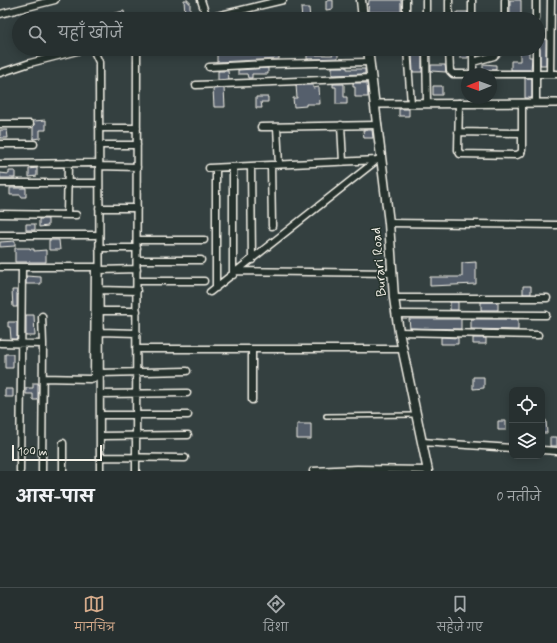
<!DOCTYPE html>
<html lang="hi">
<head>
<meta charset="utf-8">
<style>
  body { margin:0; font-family:Mynerve,"Playpen Sans Deva",sans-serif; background:#333c3c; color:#f1f3f6 }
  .controls { position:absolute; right:12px; bottom:12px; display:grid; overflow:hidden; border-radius:8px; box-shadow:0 2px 10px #0003 }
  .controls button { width:36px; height:36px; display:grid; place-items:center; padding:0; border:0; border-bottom:1px solid #434b4c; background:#273030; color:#f1f3f6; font:20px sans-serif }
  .compass { position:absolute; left:461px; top:68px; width:36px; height:36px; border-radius:50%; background:#273030; box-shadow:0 2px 10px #0003; rotate:269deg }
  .scale { position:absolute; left:12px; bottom:10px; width:90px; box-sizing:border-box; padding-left:4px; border:2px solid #f4f1e8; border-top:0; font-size:11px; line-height:14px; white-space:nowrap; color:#f4f1e8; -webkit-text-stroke:3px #26332d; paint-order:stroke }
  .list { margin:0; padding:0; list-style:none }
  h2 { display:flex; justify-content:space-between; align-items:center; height:52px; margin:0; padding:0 16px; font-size:17px }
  h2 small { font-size:13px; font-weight:400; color:#a4a9ab }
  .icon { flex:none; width:22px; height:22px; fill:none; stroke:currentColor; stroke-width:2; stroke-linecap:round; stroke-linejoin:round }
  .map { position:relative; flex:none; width:557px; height:471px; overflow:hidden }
  .search { position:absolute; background:#273030; box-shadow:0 2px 10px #0003; left:12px; right:12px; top:12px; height:44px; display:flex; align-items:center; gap:10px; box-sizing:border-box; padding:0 14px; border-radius:22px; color:#a4a9ab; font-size:15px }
  .sheet { height:116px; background:#273030 }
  nav { display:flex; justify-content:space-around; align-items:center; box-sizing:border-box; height:56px; border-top:1px solid #434b4c; background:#273030; font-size:11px; color:#a4a9ab }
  nav a { display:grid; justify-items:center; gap:2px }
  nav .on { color:#d6ab8b }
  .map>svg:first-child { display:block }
  .building { fill:#545f6c; stroke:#f4f1e8 }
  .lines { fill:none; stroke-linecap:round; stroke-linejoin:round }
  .service-casing { stroke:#f4f1e8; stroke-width:6 }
  .minor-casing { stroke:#f4f1e8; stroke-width:9 }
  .tertiary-casing { stroke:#f4f1e8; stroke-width:10 }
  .secondary-casing { stroke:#f4f1e8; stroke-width:11 }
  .service { stroke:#26332d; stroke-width:3 }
  .minor { stroke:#26332d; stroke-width:6 }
  .tertiary { stroke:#26332d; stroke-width:7 }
  .secondary { stroke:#26332d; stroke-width:8 }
  .labels { text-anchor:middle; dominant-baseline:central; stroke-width:3; stroke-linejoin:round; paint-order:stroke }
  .street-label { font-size:14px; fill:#f4f1e8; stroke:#26332d }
</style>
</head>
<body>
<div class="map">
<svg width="557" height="471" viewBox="0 0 557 471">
  <rect width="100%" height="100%" fill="#344040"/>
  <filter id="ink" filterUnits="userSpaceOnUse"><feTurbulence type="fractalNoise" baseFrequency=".025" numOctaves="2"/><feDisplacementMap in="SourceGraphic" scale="8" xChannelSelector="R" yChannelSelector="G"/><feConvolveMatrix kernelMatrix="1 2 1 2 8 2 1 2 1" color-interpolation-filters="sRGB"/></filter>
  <g filter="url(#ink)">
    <!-- building -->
    <path class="building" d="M184 0H188V2H190V14L185 15Z
      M333 0V9L326 10V1Z
      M369 0H401V12H368Z
      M510 0H521V19H510Z
      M301 8H309L310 19H302Z
      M124 11 125 18 112 19 111 14Z
      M457 12H468V19H456Z
      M539 39H546V65H540V49L538 45Z
      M256 49V54H267V49H273V56H279V59L217 62V50Z
      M460 49H468V58H460Z
      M478 49H490V53H478Z
      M520 49H529V57H532L531 70H511V61H520Z
      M333 51H338V58L307 59V55H333Z
      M412 53H422V72H413Z
      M483 64 496 65V70H483Z
      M431 65H445L446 72 431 71Z
      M332 67H347V69H365V74L332 75Z
      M268 68V74H252V78H248L247 74H238V70Z
      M218 71H228L229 79 218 80Z
      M525 78H532V98H525Z
      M353 83H367L368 97H355V87H353Z
      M333 84H344V97H347V104H336V87H333Z
      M296 85H313V88L319 87 320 104H306V106L294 107 293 98H297Z
      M433 86H442V95H433Z
      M224 88 225 107H214L213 89Z
      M256 97H268V102H261L262 108H256Z
      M399 109H409V116H399Z
      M46 120V130H40V138L33 139V127L34 124 33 121Z
      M0 130H7L8 138H0Z
      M363 130H372L373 138H364Z
      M37 168V176L29 177V169Z
      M9 171H15V178H0V173L9 174Z
      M10 188H26V197H21V195H10Z
      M39 219H48V226L39 227Z
      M26 224H35V230H26Z
      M49 240H59L60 250H49Z
      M15 241V246L0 247V242Z
      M15 248H30V249H34V251L46 250V262H15Z
      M476 262V284L430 286V277H462V263Z
      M26 276 41 277V284H26Z
      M523 286H531V294H523Z
      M12 290H17V307H13Z
      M450 302H458V310H450Z
      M481 302H498V310H481Z
      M26 315H34L35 336H26Z
      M409 319H461V329L410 328Z
      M471 319H518V330L471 329Z
      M8 322H17V339H11L10 327H8Z
      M441 337 458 338V344H441Z
      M473 338H486V344H473Z
      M5 354H13V368H5Z
      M473 377H484V388L473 389Z
      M33 383H38V400H33V394H26V388H33Z
      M5 389H13V397H5Z
      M542 420H546L547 433H542Z
      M498 421H506V430H498Z
      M297 424H311V439H297Z
      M550 437H557V446H550Z"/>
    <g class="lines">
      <defs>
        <path id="service" d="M326 416 415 415"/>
        <path id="minor" d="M201 0 207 18
          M406 0V19
          M426 0V19
          M449 0V19
          M472 0V19
          M0 14 55 0
          M204 19 283 0
          M505 19V0
          M536 19V0
          M93 49 99 62 100 471
          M407 49 411 104
          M426 49 427 103
          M449 49 450 71 453 74H557
          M473 49V74
          M473 62 494 56 501 49
          M209 67 267 64 369 62
          M0 73 30 63 85 49
          M550 74 551 0
          M196 85 371 78
          M459 103 458 150 460 154 517 155 521 153 522 150V103
          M536 103V49
          M0 124H30
          M341 125 343 162
          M261 127 377 125
          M277 127 279 165
          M99 128H137
          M458 132 522 133
          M0 144H34
          M99 145H137
          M0 164 95 163
          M271 165 272 226
          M99 166 137 167
          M251 166 252 260
          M209 168 378 160
          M0 183H95
          M99 208H137
          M0 214 76 215
          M67 215 68 163
          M389 223 557 225
          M0 235H95
          M137 240H204
          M99 248H137
          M137 260H201
          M0 267H95
          M100 270 137 269
          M237 271 393 273
          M233 275V167
          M137 281H204
          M216 288V168
          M100 290 137 291
          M210 292 377 160
          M394 298H547
          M100 311H137
          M397 314 546 315
          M100 332 137 333
          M399 332 538 335
          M0 343 43 344
          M136 349H403
          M100 373 187 371
          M43 378 90 379 94 378 95 267
          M100 394 187 393
          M252 400V349
          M100 415H188
          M100 436 188 435
          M422 442 512 448
          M63 443V471
          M542 450 557 451
          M100 457 185 458
          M20 471 22 267
          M42 471 43 344 42 316
          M136 471 137 49
          M313 471 357 469 428 470"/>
        <path id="tertiary" d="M375 104 557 103"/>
        <path id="secondary" d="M361 0 363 19
          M368 49 389 223 394 298 399 332 428 471"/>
      </defs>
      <!-- service casing -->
      <use href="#service" class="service-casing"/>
      <!-- minor casing -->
      <use href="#minor" class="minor-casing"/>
      <!-- tertiary casing -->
      <use href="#tertiary" class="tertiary-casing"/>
      <!-- secondary casing -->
      <use href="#secondary" class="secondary-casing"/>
      <!-- service -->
      <use href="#service" class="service"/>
      <!-- minor -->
      <use href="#minor" class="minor"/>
      <!-- tertiary -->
      <use href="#tertiary" class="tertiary"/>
      <!-- secondary -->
      <use href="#secondary" class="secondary"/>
    </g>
  </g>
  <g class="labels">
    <!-- street labels -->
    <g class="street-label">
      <text transform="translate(379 262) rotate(-95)">Burari Road</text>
    </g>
  </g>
</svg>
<div class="controls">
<button><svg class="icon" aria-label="locate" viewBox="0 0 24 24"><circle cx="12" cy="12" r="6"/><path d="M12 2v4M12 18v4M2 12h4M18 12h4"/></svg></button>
<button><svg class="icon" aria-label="layers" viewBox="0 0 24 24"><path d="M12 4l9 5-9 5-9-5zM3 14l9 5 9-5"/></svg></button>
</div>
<svg class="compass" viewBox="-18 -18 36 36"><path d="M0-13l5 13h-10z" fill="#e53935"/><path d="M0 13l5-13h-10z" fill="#a4a9ab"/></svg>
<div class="scale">100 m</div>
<div class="search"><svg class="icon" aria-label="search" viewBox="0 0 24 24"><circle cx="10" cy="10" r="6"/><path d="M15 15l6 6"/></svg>यहाँ खोजें</div>
</div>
<section class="sheet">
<h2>आस-पास<small>0 नतीजे</small></h2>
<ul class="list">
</ul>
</section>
<nav>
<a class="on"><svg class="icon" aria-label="map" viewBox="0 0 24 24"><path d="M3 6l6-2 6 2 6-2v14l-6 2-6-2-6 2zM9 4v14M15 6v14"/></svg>मानचित्र</a>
<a><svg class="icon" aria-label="directions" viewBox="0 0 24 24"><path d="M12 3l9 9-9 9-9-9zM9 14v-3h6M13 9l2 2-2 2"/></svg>दिशा</a>
<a><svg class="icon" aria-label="saved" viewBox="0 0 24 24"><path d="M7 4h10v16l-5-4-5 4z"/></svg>सहेजे गए</a>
</nav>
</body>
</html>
